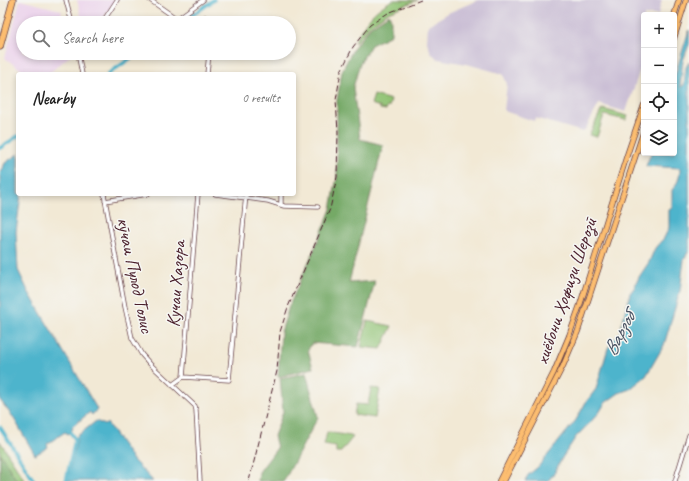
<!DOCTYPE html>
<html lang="en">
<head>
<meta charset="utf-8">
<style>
  body { margin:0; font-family:Caveat,sans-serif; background:#f2f2f2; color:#222 }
  .controls { position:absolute; right:12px; top:12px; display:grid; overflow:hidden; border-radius:4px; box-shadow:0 2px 6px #0003 }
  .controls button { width:36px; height:36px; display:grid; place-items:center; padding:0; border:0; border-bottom:1px solid #e0e0e0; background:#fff; color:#222; font:20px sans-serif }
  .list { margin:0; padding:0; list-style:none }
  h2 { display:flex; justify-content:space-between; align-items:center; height:52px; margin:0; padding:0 16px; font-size:17px }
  h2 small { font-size:13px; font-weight:400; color:#767676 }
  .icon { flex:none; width:22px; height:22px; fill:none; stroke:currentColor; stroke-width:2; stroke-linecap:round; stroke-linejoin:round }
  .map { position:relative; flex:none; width:689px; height:481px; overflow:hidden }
  .search { position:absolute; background:#fff; box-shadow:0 2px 6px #0003; left:16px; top:16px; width:280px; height:44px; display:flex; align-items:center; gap:10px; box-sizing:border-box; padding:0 14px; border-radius:22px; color:#767676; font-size:15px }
  .panel { position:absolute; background:#fff; box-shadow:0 2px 6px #0003; left:16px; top:72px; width:280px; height:124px; border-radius:4px }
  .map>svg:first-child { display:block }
  .built { fill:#ebd1eb }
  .industrial { fill:#cbbfd5 }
  .green { fill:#91c374; stroke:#6e7150 }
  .forest { fill:#74a966; stroke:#5f6448 }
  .water { fill:#4eb4cc; stroke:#4c6a7c }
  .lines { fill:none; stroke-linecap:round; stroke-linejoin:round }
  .canal { stroke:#4eb4cc; stroke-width:3.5 }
  .minor-casing { stroke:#633d44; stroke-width:5 }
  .major-casing { stroke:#633d44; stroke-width:6 }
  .highway-casing { stroke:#633d44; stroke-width:7 }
  .minor { stroke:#fff; stroke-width:3.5 }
  .major { stroke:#fcbd6f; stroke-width:4.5 }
  .highway { stroke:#fcbd6f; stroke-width:5.5 }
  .rail { stroke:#4a1f2b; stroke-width:1; stroke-dasharray:6 3; stroke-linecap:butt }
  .labels { text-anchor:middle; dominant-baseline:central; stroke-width:3; stroke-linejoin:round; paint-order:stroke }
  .street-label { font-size:19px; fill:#4a1f2b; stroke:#f6f6f2 }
  .water-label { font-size:20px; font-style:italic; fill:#4b5363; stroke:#f6f6f2 }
</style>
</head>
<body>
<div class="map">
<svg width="689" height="481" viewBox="0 0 689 481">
  <rect width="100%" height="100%" fill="#f6f6f2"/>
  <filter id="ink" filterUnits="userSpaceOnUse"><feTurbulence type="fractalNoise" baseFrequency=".025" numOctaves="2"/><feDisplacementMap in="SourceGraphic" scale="8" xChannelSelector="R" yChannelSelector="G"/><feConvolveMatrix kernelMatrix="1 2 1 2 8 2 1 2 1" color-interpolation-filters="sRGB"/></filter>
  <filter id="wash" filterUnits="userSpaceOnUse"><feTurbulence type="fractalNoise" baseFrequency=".012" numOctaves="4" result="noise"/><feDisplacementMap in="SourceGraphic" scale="16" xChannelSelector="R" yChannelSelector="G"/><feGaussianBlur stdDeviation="0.9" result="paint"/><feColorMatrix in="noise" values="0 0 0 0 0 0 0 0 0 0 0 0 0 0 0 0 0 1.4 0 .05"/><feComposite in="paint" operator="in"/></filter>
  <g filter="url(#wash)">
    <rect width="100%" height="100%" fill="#f2e9d5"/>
    <!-- built -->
    <path class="built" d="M20 0 61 10 64 23H23V53H71V55L48 74H27L5 58Z
      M77 0H116L100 23H83Z"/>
    <!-- industrial -->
    <path class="industrial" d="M478 0H662L658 15H644V57L626 112 599 104 586 128 583 132 535 118 534 121 504 111 507 84 503 74 467 64 438 59 431 53 427 42 428 25 450 12Z"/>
    <!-- green -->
    <path class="green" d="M393 0H418L388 12 370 25 356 42H354C365 22 372 11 393 0Z
      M374 95 391 100 389 107H387L386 110 380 109V107L371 104Z
      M602 109 628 116 626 120 604 115 597 137 589 135Z
      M367 321 392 326 381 349 361 347Z
      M371 388 380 389 375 418 354 415 356 404 368 405Z
      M327 432 351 436 353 437 341 452H336V447L324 445Z
      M0 441 25 481H0Z"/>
    <!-- forest -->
    <path class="forest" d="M389 14 391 19V35L371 45 360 63 353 88 360 139 383 145 349 283 375 281 358 347 312 343 308 350 313 368 278 377 281 332 289 306 320 236 331 209 337 177V100L342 71 354 47 371 26Z
      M306 373 318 417 284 481H258L259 472 277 448 274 436 283 412 280 378Z
      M0 453 17 481H0Z"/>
    <!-- water -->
    <path class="water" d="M689 30V44L683 61 680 87 684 85 686 67 689 62V250L684 260 680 291 664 345 646 376 630 389 619 393 605 403 599 413 576 437 562 458 555 472 548 481H525L528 475 538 467 576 420 586 402 596 389 608 348 620 332 630 293 634 288 639 277 649 262 655 248 664 238 669 228V210L672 208V190C678 183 680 177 680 168L646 166 651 153H674V78Z
      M18 154V194H21L16 232 18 270 28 291 97 409 92 415 90 412 72 427 73 429 68 434 65 432 47 444 48 447 35 455 13 417 0 400V175L5 163Z
      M96 421 105 425 107 423 133 460 153 481H67L77 439 76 437Z"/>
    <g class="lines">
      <!-- canal -->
      <path class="canal" d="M181 23 214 0
        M108 74 138 53
        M0 148 18 136
        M0 427 34 481
        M66 481 75 439 70 432"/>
    </g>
  </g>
  <g filter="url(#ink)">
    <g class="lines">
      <defs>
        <path id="minor" d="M66 0 72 23
          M150 0 177 19 203 0
          M205 17 207 23
          M102 23 117 0
          M78 53 82 74
          M207 74 209 53
          M104 194 125 307 132 338 142 355 150 364 195 406 196 410 200 481
          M215 194 268 201 284 206 318 207
          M105 201 148 194
          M281 205V194
          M183 377 198 194
          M172 385 183 377 229 380 246 194
          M675 481 689 435"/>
        <path id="major" d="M674 16 679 0
          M674 38 686 0
          M499 481 554 372 569 336 580 305 627 155 644 105
          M504 481 563 366 578 331 644 130"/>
        <path id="highway" d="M0 47 13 0"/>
      </defs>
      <!-- minor casing -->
      <use href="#minor" class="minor-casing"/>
      <!-- major casing -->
      <use href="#major" class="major-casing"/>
      <!-- highway casing -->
      <use href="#highway" class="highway-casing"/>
      <!-- minor -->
      <use href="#minor" class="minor"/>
      <!-- major -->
      <use href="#major" class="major"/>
      <!-- highway -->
      <use href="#highway" class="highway"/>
      <!-- rail -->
      <path class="rail" d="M249 481 277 371 280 332 288 307 330 209 337 177 338 132 336 100 341 71 353 47 370 25 388 13 421 0"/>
    </g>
  </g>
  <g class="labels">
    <!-- street labels -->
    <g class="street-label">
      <text transform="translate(135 275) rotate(78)">кӯчаи Пулод Толис</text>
      <text transform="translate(176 284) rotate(-86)">Кучаи Хазора</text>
      <text transform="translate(566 291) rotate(-71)">хиёбони Ҳофизи Шерозӣ</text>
    </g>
    <!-- water labels -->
    <g class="water-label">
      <text transform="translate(619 334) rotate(-62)">Варзоб</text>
    </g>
  </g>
</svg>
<div class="controls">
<button>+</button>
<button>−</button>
<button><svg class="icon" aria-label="locate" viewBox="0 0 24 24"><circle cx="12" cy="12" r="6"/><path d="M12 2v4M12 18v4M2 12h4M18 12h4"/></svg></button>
<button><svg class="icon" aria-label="layers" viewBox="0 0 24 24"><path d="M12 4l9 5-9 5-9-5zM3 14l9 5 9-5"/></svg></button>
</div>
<div class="search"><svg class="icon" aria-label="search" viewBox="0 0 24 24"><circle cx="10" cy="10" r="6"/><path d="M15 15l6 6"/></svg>Search here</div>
<section class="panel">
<h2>Nearby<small>0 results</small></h2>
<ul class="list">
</ul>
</section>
</div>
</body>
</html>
